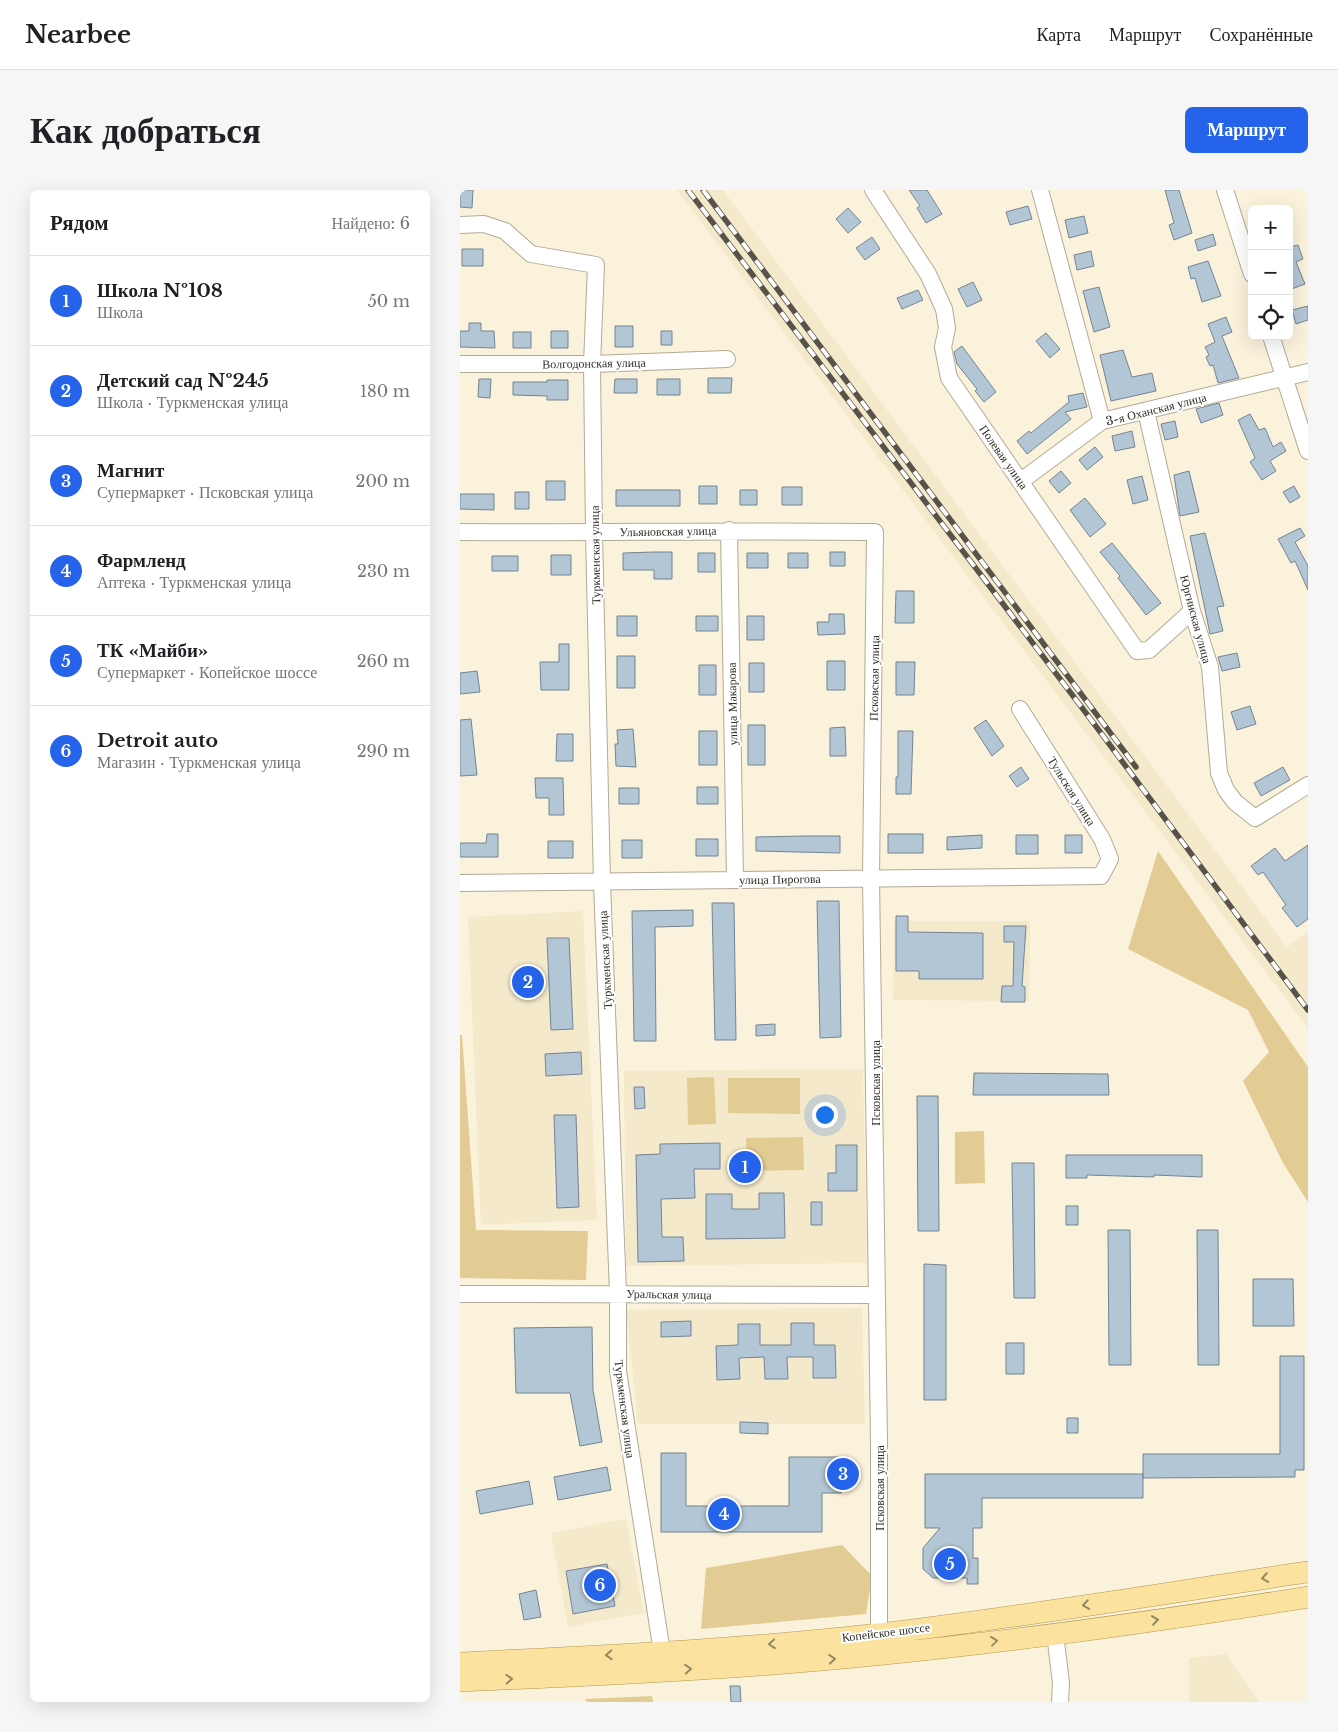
<!DOCTYPE html>
<html lang="ru">
<head>
<meta charset="utf-8">
<style>
  body { margin:0; font-family:"Libre Baskerville",serif; background:#f6f6f6; color:#202124 }
  .controls { position:absolute; right:15px; top:15px; display:grid; overflow:hidden; border-radius:8px; box-shadow:0 5px 20px #0002 }
  .controls button { width:45px; height:45px; display:grid; place-items:center; padding:0; border:0; border-bottom:1px solid #e0e0e0; background:#fff; color:#202124; font:25px sans-serif }
  .you { position:absolute; left:364px; top:924px; width:18px; height:18px; margin:-12px; border:4px solid #fff; border-radius:50%; background:#1a73e8; box-shadow:0 0 0 8px #1a73e833 }
  .badge { display:grid; place-items:center; width:32px; height:32px; border-radius:50%; background:#2563eb; color:#fff; font-size:16px; font-weight:700 }
  .pin { position:absolute; translate:-50% -50%; border:2px solid #fff; box-shadow:0 1px 5px #0006 }
  .list { margin:0; padding:0; list-style:none }
  h2 { display:flex; justify-content:space-between; align-items:center; height:65px; margin:0; padding:0 20px; font-size:21px }
  h2 small { font-size:16px; font-weight:400; color:#757577 }
  .list li { display:grid; grid-template-columns:32px 1fr auto; gap:15px; align-items:center; box-sizing:border-box; height:90px; padding:0 20px; border-top:1px solid #e0e0e0 }
  .list b { display:block; font-size:19px; white-space:nowrap }
  .list p { margin:0; font-size:16px; white-space:nowrap; color:#757577 }
  .list em { font-size:16px; font-style:normal; color:#757577 }
  .icon { flex:none; width:28px; height:28px; fill:none; stroke:currentColor; stroke-width:2; stroke-linecap:round; stroke-linejoin:round }
  .map { position:relative; flex:none; width:848px; height:1512px; overflow:hidden; border-radius:8px }
  header { display:flex; align-items:center; gap:30px; box-sizing:border-box; height:70px; padding:0 25px; background:#fff; border-bottom:1px solid #e0e0e0 }
  header strong { font-size:24px }
  nav { display:flex; gap:28px; margin-inline-start:auto; font-size:18px }
  .intro { display:flex; align-items:center; justify-content:space-between; box-sizing:border-box; height:120px; padding:0 30px }
  h1 { margin:0; font-size:35px }
  .button { padding:12px 22px; border-radius:8px; background:#2563eb; color:#fff; font-size:18px; font-weight:700 }
  main { display:flex; gap:30px; padding:0 30px }
  aside { flex:1; background:#fff; border-radius:8px; box-shadow:0 5px 20px #0002 }
  .map>svg:first-child { display:block }
  .built { fill:#f4e9cb }
  .green { fill:#e2cc93 }
  .building { fill:#b3c6d5; stroke:#738493 }
  .lines { fill:none; stroke-linecap:round; stroke-linejoin:round }
  .minor-casing { stroke:#b2aa96; stroke-width:18 }
  .major-casing { stroke:#b3974b; stroke-width:22 }
  .minor { stroke:#fff; stroke-width:16 }
  .major { stroke:#fbe29f; stroke-width:21 }
  .rail-casing { stroke:#585349; stroke-width:5.5 }
  .rail { stroke:#fff; stroke-width:4; stroke-dasharray:11; stroke-linecap:butt }
  .oneway { stroke:#968863 }
  .labels { text-anchor:middle; dominant-baseline:central; stroke-width:4; stroke-linejoin:round; paint-order:stroke }
  .street-label { font-size:12px; fill:#322f27; stroke:#fff }
</style>
</head>
<body>
<header>
<strong>Nearbee</strong>
<nav><a>Карта</a><a>Маршрут</a><a>Сохранённые</a></nav>
</header>
<div class="intro"><h1>Как добраться</h1><a class="button">Маршрут</a></div>
<main>
<aside>
<h2>Рядом<small>Найдено: 6</small></h2>
<ul class="list">
<li><span class="badge">1</span><div><b>Школа №108</b><p>Школа</p></div><em>50 m</em></li>
<li><span class="badge">2</span><div><b>Детский сад №245</b><p>Школа · Туркменская улица</p></div><em>180 m</em></li>
<li><span class="badge">3</span><div><b>Магнит</b><p>Супермаркет · Псковская улица</p></div><em>200 m</em></li>
<li><span class="badge">4</span><div><b>Фармленд</b><p>Аптека · Туркменская улица</p></div><em>230 m</em></li>
<li><span class="badge">5</span><div><b>ТК «Майби»</b><p>Супермаркет · Копейское шоссе</p></div><em>260 m</em></li>
<li><span class="badge">6</span><div><b>Detroit auto</b><p>Магазин · Туркменская улица</p></div><em>290 m</em></li>
</ul>
</aside>
<div class="map">
<svg width="848" height="1512" viewBox="0 0 848 1512">
  <rect width="100%" height="100%" fill="#fbf2dc"/>
  <!-- built -->
  <path class="built" d="M217 0H263L827 757 848 742V838Z
    M123 721 137 1030 21 1035 8 727Z
    M434 731H570L569 811 433 810Z
    M403 879 407 1073 166 1076 164 881Z
    M402 1118 405 1234H178L166 1120Z
    M166 1329 184 1423 108 1437 91 1343Z
    M766 1464 799 1512H730L729 1468Z"/>
  <!-- green -->
  <path class="green" d="M698 661 848 877V1012L823 973 783 891 809 862 788 820 668 759Z
    M0 845H2L16 1040 128 1041 126 1090 0 1088Z
    M254 887 256 934 228 935 227 888Z
    M268 888H340V924L268 923Z
    M524 941 525 993 495 994V942Z
    M343 947 344 980 287 981 286 948Z
    M382 1355 412 1386 406 1424 241 1439 246 1378Z
    M192 1506 193 1512H127L125 1509Z"/>
  <!-- building -->
  <path class="building" d="M0 0H13L12 18 0 17Z
    M449 0H467L482 24 466 33 457 18 460 16Z
    M705 0H719L732 43 714 50 709 35 714 33Z
    M568 16 572 29 550 35 546 22Z
    M388 18 401 32 388 43 376 29Z
    M624 26 628 43 609 48 605 30Z
    M753 44 756 55 738 61 735 50Z
    M412 47 420 59 405 70 396 58Z
    M838 55 843 69 836 72 845 94 829 100V56L830 57Z
    M2 59H23V76H2Z
    M631 61 634 76 617 80 614 65Z
    M748 71 761 106 742 112 735 88 731 89 728 77Z
    M513 92 522 110 507 117 498 99Z
    M639 97 650 137 634 142 623 101Z
    M458 100 463 110 442 119 437 108Z
    M848 116V130L836 134 832 120Z
    M766 127 772 142 762 146 779 188 758 193 753 175 750 176 746 167 749 165 745 157 755 152 748 134Z
    M9 133H21V141H34L35 158 0 157V141H9Z
    M155 136H173V157H155Z
    M91 141H108V158H91Z
    M201 141H212V155H201Z
    M53 142H71V158H53Z
    M586 143 600 159 590 168 576 151Z
    M502 156 536 202 524 212 515 201 517 199 497 174 494 162Z
    M663 160 672 187 692 183 696 201 651 211 640 165Z
    M248 188H272L271 203H248Z
    M19 189H31L30 208 18 207Z
    M155 189H177V203H154Z
    M197 189H220V205H197Z
    M87 190H108V210H87V206L53 205V192H87Z
    M623 203 627 217 605 222 611 229 567 264 557 251 569 241 571 243 609 212 608 206Z
    M759 213 763 225 741 233 736 219Z
    M790 224 799 240 805 238 813 257 821 252 826 261 810 271 816 281 802 290 790 272 795 268 778 230Z
    M715 231 718 247 705 250 701 234Z
    M672 241 675 257 655 261 652 246Z
    M635 257 643 267 627 280 619 270Z
    M601 281 611 293 599 303 589 291Z
    M729 281 739 322 720 326 714 285Z
    M682 286 688 310 673 314 667 290Z
    M86 291H105V310H86Z
    M239 296H257V314H239Z
    M834 296 840 307 830 313 823 302Z
    M322 297H342V315H322Z
    M156 300H220V316H156Z
    M280 300H297V315H280Z
    M55 302H69V319H55Z
    M0 304H34V320L0 319Z
    M625 308 646 334 630 347 610 320Z
    M840 338 845 346 835 352 848 376V400L835 371 831 373 818 349Z
    M745 343 764 416 757 417 763 441 750 444 730 346Z
    M652 353 701 413 686 425 658 388 660 386 640 362Z
    M194 362H212V389H194V380H163V363Z
    M370 362H385V376H370Z
    M238 363H255V382H238Z
    M287 363H308V378H287Z
    M328 363H348V378H328Z
    M91 365H111V385H91Z
    M32 366H58V381H32Z
    M436 401H454V433H435Z
    M369 424H384L385 444 358 445 357 432H369Z
    M157 426H177V446H157Z
    M236 426H258V441H236Z
    M287 426H304V450H287Z
    M99 454H109V500H81L80 472H99Z
    M777 463 780 477 762 481 758 467Z
    M157 466H175V498H157Z
    M367 471H385V500H367Z
    M436 472H455L454 505H436Z
    M289 473H304V502H289Z
    M239 475H256V505H239Z
    M17 481 20 502 0 504V483Z
    M790 516 796 534 777 540 771 522Z
    M11 529 17 585 0 586V530Z
    M526 530 544 556 532 566 514 538Z
    M288 535H305V575H288Z
    M385 537 386 566H370V538Z
    M173 539 176 577 156 576 155 554H158L157 540Z
    M239 541H257V575H239Z
    M438 541H453L451 604H436V587H438Z
    M97 544H113V571H96Z
    M561 577 569 589 557 597 549 586Z
    M823 577 830 590 801 606 794 593Z
    M75 588H103L104 625H89V608H76Z
    M237 597H258V614H237Z
    M159 598H179V614H159Z
    M27 644H38V667H0V653H26Z
    M428 644H463V663H428Z
    M522 645V658L487 660V647Z
    M556 645H578V664H556Z
    M605 645H622V663H605Z
    M343 646H380V663L296 661V647Z
    M236 649H258V666H236Z
    M162 650H182V668H162Z
    M88 651H113V668H88Z
    M848 655V729L837 737 822 718 826 715 803 682 798 685 791 676 815 658 825 671Z
    M357 711H379L381 847 360 848Z
    M252 713H274L276 850H255Z
    M233 720V736L195 737 196 851H174L172 721Z
    M436 726H448V742L523 743V789H459V781H436Z
    M544 736H566L562 796 565 797V812H541L542 796H553L554 752H544Z
    M87 748H109L113 839 91 840Z
    M315 834V845L296 846V835Z
    M121 862 122 884 86 886 85 864Z
    M514 883 648 884 649 905H513Z
    M174 897H184L185 918 175 919Z
    M457 906H478L479 1041H458Z
    M94 925H116L119 1017 97 1018Z
    M260 953V979H234L235 1008 201 1009 202 1047H223L224 1071 178 1072 176 965 200 964V954Z
    M376 955H397V1001H368V983H376Z
    M606 965H742V987L694 985V987L627 985V988H606Z
    M552 973H574L575 1108H554Z
    M299 1003H324L325 1048 246 1049V1004H272V1019H299Z
    M351 1012H362V1035H351Z
    M606 1016H618V1035H606Z
    M648 1040H670L671 1175H649Z
    M737 1040H758L759 1175H738Z
    M464 1074 486 1075V1210H464Z
    M793 1089H833L834 1136H793Z
    M231 1131V1146L201 1147V1132Z
    M331 1133H354V1155H375L376 1188H353V1167H327L328 1189H305L304 1167 279 1168 280 1189 257 1190 256 1156 278 1155V1134H300V1155H331Z
    M132 1137 133 1200 142 1252 120 1256 110 1203H56L54 1138Z
    M546 1153H564V1184H546Z
    M820 1166H844V1280H835V1287L683 1288V1264H820Z
    M607 1228H618V1243H607Z
    M280 1232 308 1233V1244L280 1243Z
    M201 1263H226V1316H329V1267H387V1288H381V1303H362V1342H201Z
    M147 1277 151 1300 98 1310 94 1287Z
    M465 1284H683V1308H522V1338H513V1368H518V1394H507V1388H473L463 1379V1358L480 1338H465Z
    M69 1291 73 1314 20 1324 16 1301Z
    M147 1374 155 1416 113 1424 106 1381Z
    M76 1400 81 1427 64 1430 59 1404Z
    M270 1496H280L281 1512H271Z"/>
  <g class="lines">
    <defs>
      <path id="minor" d="M413 0 468 84 484 119 487 138 483 157 489 188 677 461 689 460 732 421
        M580 0 642 231
        M765 0 792 84
        M0 35 24 34 45 41 71 64 136 75 132 174 134 343 142 693 158 1103V1181L202 1462
        M811 146 848 261
        M0 174H132L267 169
        M686 221 732 421 750 477 759 583 766 600 775 612 795 628 848 595
        M561 291 642 231 848 182
        M269 340 275 689
        M0 342C139 343 277 340 415 342L411 688 419 1253V1444
        M0 693 641 686 650 669 642 649 560 519
        M0 1104 417 1105
        M595 1444 601 1493 600 1512"/>
      <path id="major" d="M0 1473C140 1466 280 1460 419 1444 563 1427 705 1403 848 1382
        M0 1491C108 1486 217 1482 325 1473 500 1459 675 1435 848 1407"/>
    </defs>
    <!-- minor casing -->
    <use href="#minor" class="minor-casing"/>
    <!-- major casing -->
    <use href="#major" class="major-casing"/>
    <!-- minor -->
    <use href="#minor" class="minor"/>
    <!-- major -->
    <use href="#major" class="major"/>
    <defs>
      <path id="rail" d="M228 0 623 519 848 820
        M243 0 676 577"/>
    </defs>
    <!-- rail casing -->
    <use href="#rail" class="rail-casing"/>
    <!-- rail -->
    <use href="#rail" class="rail"/>
  </g>
  <!-- one-way arrows -->
  <defs><path id="oneway-chevron" d="M-2-3.5L2.5 0L-2 3.5" fill="none" stroke-width="1.6" stroke-linecap="round" stroke-linejoin="round" transform="scale(1.25)"/></defs>
  <g class="oneway">
    <use href="#oneway-chevron" transform="translate(805 1388) rotate(171)"/>
    <use href="#oneway-chevron" transform="translate(626 1415) rotate(171)"/>
    <use href="#oneway-chevron" transform="translate(695 1430) rotate(-8)"/>
    <use href="#oneway-chevron" transform="translate(534 1451) rotate(-7)"/>
    <use href="#oneway-chevron" transform="translate(312 1454) rotate(175)"/>
    <use href="#oneway-chevron" transform="translate(149 1465) rotate(177)"/>
    <use href="#oneway-chevron" transform="translate(372 1469) rotate(-5)"/>
    <use href="#oneway-chevron" transform="translate(228 1479) rotate(-4)"/>
    <use href="#oneway-chevron" transform="translate(49 1489) rotate(-3)"/>
  </g>
  <g class="labels">
    <!-- street labels -->
    <g class="street-label">
      <text transform="translate(134 173) rotate(-1)">Волгодонская улица</text>
      <text transform="translate(696 219) rotate(-14)">3-я Оханская улица</text>
      <text transform="translate(544 267) rotate(55)">Полевая улица</text>
      <text transform="translate(208 341) rotate(-1)">Ульяновская улица</text>
      <text transform="translate(135 365) rotate(-91)">Туркменская улица</text>
      <text transform="translate(736 429) rotate(75)">Юргинская улица</text>
      <text transform="translate(414 488) rotate(-89)">Псковская улица</text>
      <text transform="translate(272 514) rotate(-91)">улица Макарова</text>
      <text transform="translate(612 601) rotate(58)">Тульская улица</text>
      <text transform="translate(320 689) rotate(-1)">улица Пирогова</text>
      <text transform="translate(145 770) rotate(-93)">Туркменская улица</text>
      <text transform="translate(415 893) rotate(-90)">Псковская улица</text>
      <text transform="translate(209 1104) rotate(1)">Уральская улица</text>
      <text transform="translate(165 1219) rotate(83)">Туркменская улица</text>
      <text transform="translate(419 1298) rotate(-90)">Псковская улица</text>
      <text transform="translate(426 1442) rotate(-7)">Копейское шоссе</text>
    </g>
  </g>
</svg>
<div class="controls">
<button>+</button>
<button>−</button>
<button><svg class="icon" aria-label="locate" viewBox="0 0 24 24"><circle cx="12" cy="12" r="6"/><path d="M12 2v4M12 18v4M2 12h4M18 12h4"/></svg></button>
</div>
<div class="you"></div>
<div class="pin badge" style="left:285px;top:977px">1</div>
<div class="pin badge" style="left:68px;top:792px">2</div>
<div class="pin badge" style="left:383px;top:1284px">3</div>
<div class="pin badge" style="left:264px;top:1324px">4</div>
<div class="pin badge" style="left:490px;top:1374px">5</div>
<div class="pin badge" style="left:140px;top:1395px">6</div>
</div>
</main>
</body>
</html>
